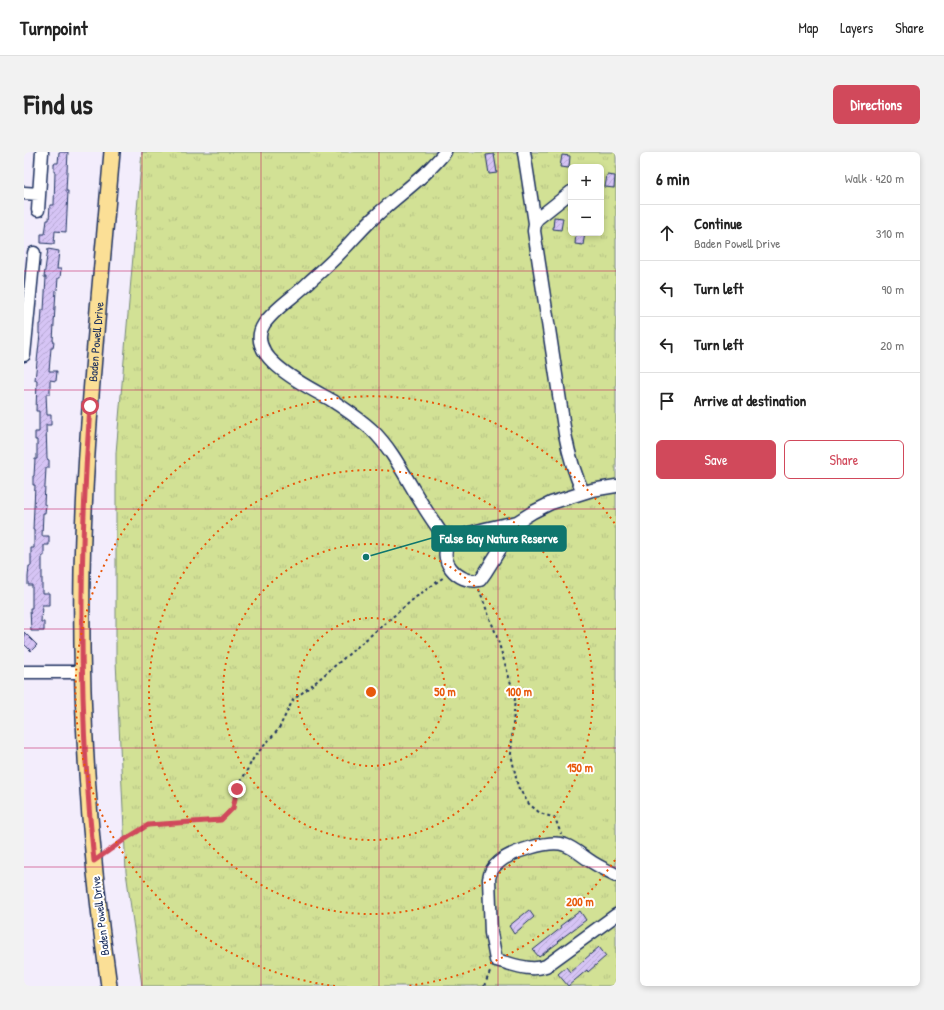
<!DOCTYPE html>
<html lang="en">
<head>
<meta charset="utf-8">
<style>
  body { margin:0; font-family:"Patrick Hand",sans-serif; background:#f2f2f2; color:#222 }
  .controls { position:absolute; right:12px; top:12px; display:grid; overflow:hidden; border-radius:6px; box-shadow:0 2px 6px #0003 }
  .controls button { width:36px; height:36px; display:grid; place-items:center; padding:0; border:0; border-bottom:1px solid #e0e0e0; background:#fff; color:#222; font:20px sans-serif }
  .stop { position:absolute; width:12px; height:12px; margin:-9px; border:3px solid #d1495b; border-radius:50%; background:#fff }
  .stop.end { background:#d1495b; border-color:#fff; box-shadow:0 1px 4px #0008 }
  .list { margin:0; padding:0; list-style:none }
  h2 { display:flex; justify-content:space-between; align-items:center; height:52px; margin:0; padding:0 16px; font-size:17px }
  h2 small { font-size:13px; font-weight:400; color:#767676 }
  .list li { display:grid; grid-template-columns:26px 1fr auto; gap:12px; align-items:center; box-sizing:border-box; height:56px; padding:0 16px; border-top:1px solid #e0e0e0 }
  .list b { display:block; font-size:15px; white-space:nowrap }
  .list p { margin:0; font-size:13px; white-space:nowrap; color:#767676 }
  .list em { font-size:13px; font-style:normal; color:#767676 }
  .actions { display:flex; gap:8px; padding:12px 16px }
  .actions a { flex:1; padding:9px 0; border:1px solid #d1495b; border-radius:6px; text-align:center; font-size:14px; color:#d1495b }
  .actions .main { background:#d1495b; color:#fff }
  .icon { flex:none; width:22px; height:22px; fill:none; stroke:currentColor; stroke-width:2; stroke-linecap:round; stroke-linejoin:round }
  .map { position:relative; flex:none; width:592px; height:834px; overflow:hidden; border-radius:6px }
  header { display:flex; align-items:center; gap:24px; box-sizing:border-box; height:56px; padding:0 20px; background:#fff; border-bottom:1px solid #e0e0e0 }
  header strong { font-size:19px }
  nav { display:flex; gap:22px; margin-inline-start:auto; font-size:14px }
  .intro { display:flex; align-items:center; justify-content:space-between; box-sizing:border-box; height:96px; padding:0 24px }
  h1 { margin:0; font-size:28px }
  .button { padding:10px 18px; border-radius:6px; background:#d1495b; color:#fff; font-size:14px; font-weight:700 }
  main { display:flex; gap:24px; padding:0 24px }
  aside { flex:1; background:#fff; border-radius:6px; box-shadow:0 2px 6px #0003 }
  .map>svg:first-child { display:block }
  .park { fill:url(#park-tufts); stroke:#76887a; fill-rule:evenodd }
  .building { fill:url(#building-hatch); stroke:#1b2f5e }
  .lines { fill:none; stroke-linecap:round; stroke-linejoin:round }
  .minor-casing { stroke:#1b2f5e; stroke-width:15 }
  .major-casing { stroke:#1b2f5e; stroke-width:18 }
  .path { stroke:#1b2f5e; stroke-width:2; stroke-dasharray:3 3; stroke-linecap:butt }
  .minor { stroke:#fff; stroke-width:12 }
  .major { stroke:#fbdf96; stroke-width:15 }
  .route { stroke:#d1495b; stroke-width:5 }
  .grid { fill:none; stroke:#c2185b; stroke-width:1; stroke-opacity:0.55 }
  .ring { fill:none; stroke:#e8590c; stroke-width:2; stroke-dasharray:2 4 }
  .labels { text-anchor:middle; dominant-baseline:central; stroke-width:4; stroke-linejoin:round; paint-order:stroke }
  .street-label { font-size:12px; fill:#1b2f5e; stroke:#fff }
  .centre { fill:#e8590c; stroke:#fff; stroke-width:2 }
  .ring-label { font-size:12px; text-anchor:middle; font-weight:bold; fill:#e8590c; stroke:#fff; stroke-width:4; stroke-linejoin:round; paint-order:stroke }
  .leader { fill:none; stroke:#0f766e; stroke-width:1.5 }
  .callout-dot { fill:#0f766e; stroke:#fff; stroke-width:1.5 }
  .callout { fill:#0f766e; stroke:#0f766e; stroke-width:1.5 }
  .callout-label { font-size:13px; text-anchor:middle; font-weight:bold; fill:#fff }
</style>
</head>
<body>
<header>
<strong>Turnpoint</strong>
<nav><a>Map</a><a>Layers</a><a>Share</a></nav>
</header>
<div class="intro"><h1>Find us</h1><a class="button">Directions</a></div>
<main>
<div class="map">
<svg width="592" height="834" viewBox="0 0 592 834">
  <defs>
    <pattern id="park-tufts" width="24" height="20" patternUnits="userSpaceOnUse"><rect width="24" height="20" fill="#d2e195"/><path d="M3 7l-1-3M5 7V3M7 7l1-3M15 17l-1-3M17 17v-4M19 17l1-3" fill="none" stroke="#b4c183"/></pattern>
    <pattern id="building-hatch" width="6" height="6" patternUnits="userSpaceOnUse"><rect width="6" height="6" fill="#d6c4f5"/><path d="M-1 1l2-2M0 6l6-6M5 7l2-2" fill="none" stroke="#b7a9d4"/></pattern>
  </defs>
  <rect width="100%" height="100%" fill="#f3edfc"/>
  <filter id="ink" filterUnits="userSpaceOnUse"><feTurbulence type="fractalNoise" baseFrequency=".025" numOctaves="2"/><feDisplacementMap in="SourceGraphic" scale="8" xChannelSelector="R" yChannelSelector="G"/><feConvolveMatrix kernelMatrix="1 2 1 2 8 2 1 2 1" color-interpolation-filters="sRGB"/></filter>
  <g filter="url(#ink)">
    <!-- park -->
    <path class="park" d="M118 0H592V834H118L102 720 92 509V301ZM547 15H577V81H547Z"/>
    <!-- building -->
    <path class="building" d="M35 0H44L42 39H44L42 80 31 79 30 92 17 91V82H21L23 68H25L26 53H30L31 20H30V11H34Z
      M470 2 473 21 465 22 462 3Z
      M538 3 546 4 545 16 536 15Z
      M583 23 591 24 590 36 581 35Z
      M530 65 539 66 537 78 529 77Z
      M552 81H561L559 93 551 92Z
      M24 97 35 99 33 117H37L36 126H34L33 138H32L29 189H30L29 196H27L25 219H33L32 229 26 228V242H22L23 263H27V273H22L23 307 25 308V316H22L20 352 22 353 21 361H19L18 384H25V393H20V404H18V441H25V453H18L17 470H20V479H7L6 456H8V433H4V425L5 414H7V396H10V378H9L11 333H9V324H10L11 307H13V288H11V280H15V259H12L13 228H11L16 182H15V172H17L18 158H20L22 125H20Z
      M0 480 13 493 7 499 0 492Z
      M505 758 510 765 490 782 485 774Z
      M556 759 562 768 534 789 535 790 515 805 509 798 537 776 536 774Z
      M575 795 582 804 564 820 563 818 544 834 534 822 542 815 546 820Z"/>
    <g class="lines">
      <defs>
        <path id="minor" d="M421 0C402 24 377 41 355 61 341 73 330 87 317 100 307 111 295 121 284 131 270 145 251 156 240 172 218 205 288 237 309 249 322 258 336 267 348 278 370 299 383 329 400 355 408 368 417 380 425 393
          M500 0 511 71
          M547 40 513 67 511 71 510 79 541 282C545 303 550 321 559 340
          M0 41 15 42
          M14 58 18 0
          M0 203 10 101
          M493 370C479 373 436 381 427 389 411 405 433 433 456 428L461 421 493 370 509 360 527 351 568 338 592 334
          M0 520H58
          M592 723C583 718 573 714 565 708 557 703 550 696 541 693 526 687 486 700 474 711 469 715 466 720 465 727L467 781 472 808C489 812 506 820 522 814L592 763"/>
        <g id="major">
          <path id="s1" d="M85 834C65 697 56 558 58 419 61 279 76 139 88 0"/>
        </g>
      </defs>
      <!-- minor casing -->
      <use href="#minor" class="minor-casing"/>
      <!-- major casing -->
      <use href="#major" class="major-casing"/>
      <!-- path -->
      <path class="path" d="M455 438 472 482 491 545 487 602 494 635 505 652 516 661 531 666 537 682
        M82 701 100 688 125 673 197 668 209 656 213 637 230 605 254 578 269 548 293 529 392 445 420 425
        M460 834 467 818"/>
      <!-- minor -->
      <use href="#minor" class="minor"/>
      <!-- major -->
      <use href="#major" class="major"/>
    </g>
  </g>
  <g class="lines" filter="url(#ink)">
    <!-- route -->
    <path class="route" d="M66 254C55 405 54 558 70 709L100 688 124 673 197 668 209 656 213 637"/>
  </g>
  <!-- grid -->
  <path class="grid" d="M118 0V834M237 0V834M355 0V834M474 0V834M0 119H592M0 238H592M0 357H592M0 477H592M0 596H592M0 715H592"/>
  <!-- distance rings -->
  <g class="ring">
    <circle cx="347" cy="540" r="74"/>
    <circle cx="347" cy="540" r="148"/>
    <circle cx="347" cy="540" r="222"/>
    <path d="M591 708A296 296 0 0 1 383 834M311 834A296 296 0 1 1 591 372"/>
  </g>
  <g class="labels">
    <!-- street labels -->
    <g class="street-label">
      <text stroke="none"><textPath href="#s1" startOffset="646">Baden Powell Drive</textPath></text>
      <text transform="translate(76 764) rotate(-97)">Baden Powell Drive</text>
    </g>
  </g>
  <circle cx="347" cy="540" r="6" class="centre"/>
  <g class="ring-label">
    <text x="421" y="544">50 m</text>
    <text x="495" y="544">100 m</text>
    <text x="556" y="620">150 m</text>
    <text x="556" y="754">200 m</text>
  </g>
  <!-- callouts -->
  <path class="leader" d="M342 405L408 386"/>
  <circle class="callout-dot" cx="342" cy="405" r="4"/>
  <rect class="callout" x="408" y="374" width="134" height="25" rx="4"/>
  <g class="callout-label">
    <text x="475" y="391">False Bay Nature Reserve</text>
  </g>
</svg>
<div class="controls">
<button>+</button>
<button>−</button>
</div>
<div class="stop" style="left:66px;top:254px"></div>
<div class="stop end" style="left:213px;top:637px"></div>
</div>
<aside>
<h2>6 min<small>Walk · 420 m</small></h2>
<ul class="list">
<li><svg class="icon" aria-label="ahead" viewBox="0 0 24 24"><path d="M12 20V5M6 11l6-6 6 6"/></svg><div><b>Continue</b><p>Baden Powell Drive</p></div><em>310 m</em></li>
<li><svg class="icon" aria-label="left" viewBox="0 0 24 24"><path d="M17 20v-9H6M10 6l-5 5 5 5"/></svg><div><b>Turn left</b></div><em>90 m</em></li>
<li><svg class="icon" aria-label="left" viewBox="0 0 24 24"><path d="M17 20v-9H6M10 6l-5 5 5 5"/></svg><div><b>Turn left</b></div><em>20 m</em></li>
<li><svg class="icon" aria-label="arrive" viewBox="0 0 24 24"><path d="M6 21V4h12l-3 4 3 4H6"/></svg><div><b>Arrive at destination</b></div></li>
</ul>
<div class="actions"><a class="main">Save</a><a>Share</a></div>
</aside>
</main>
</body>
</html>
